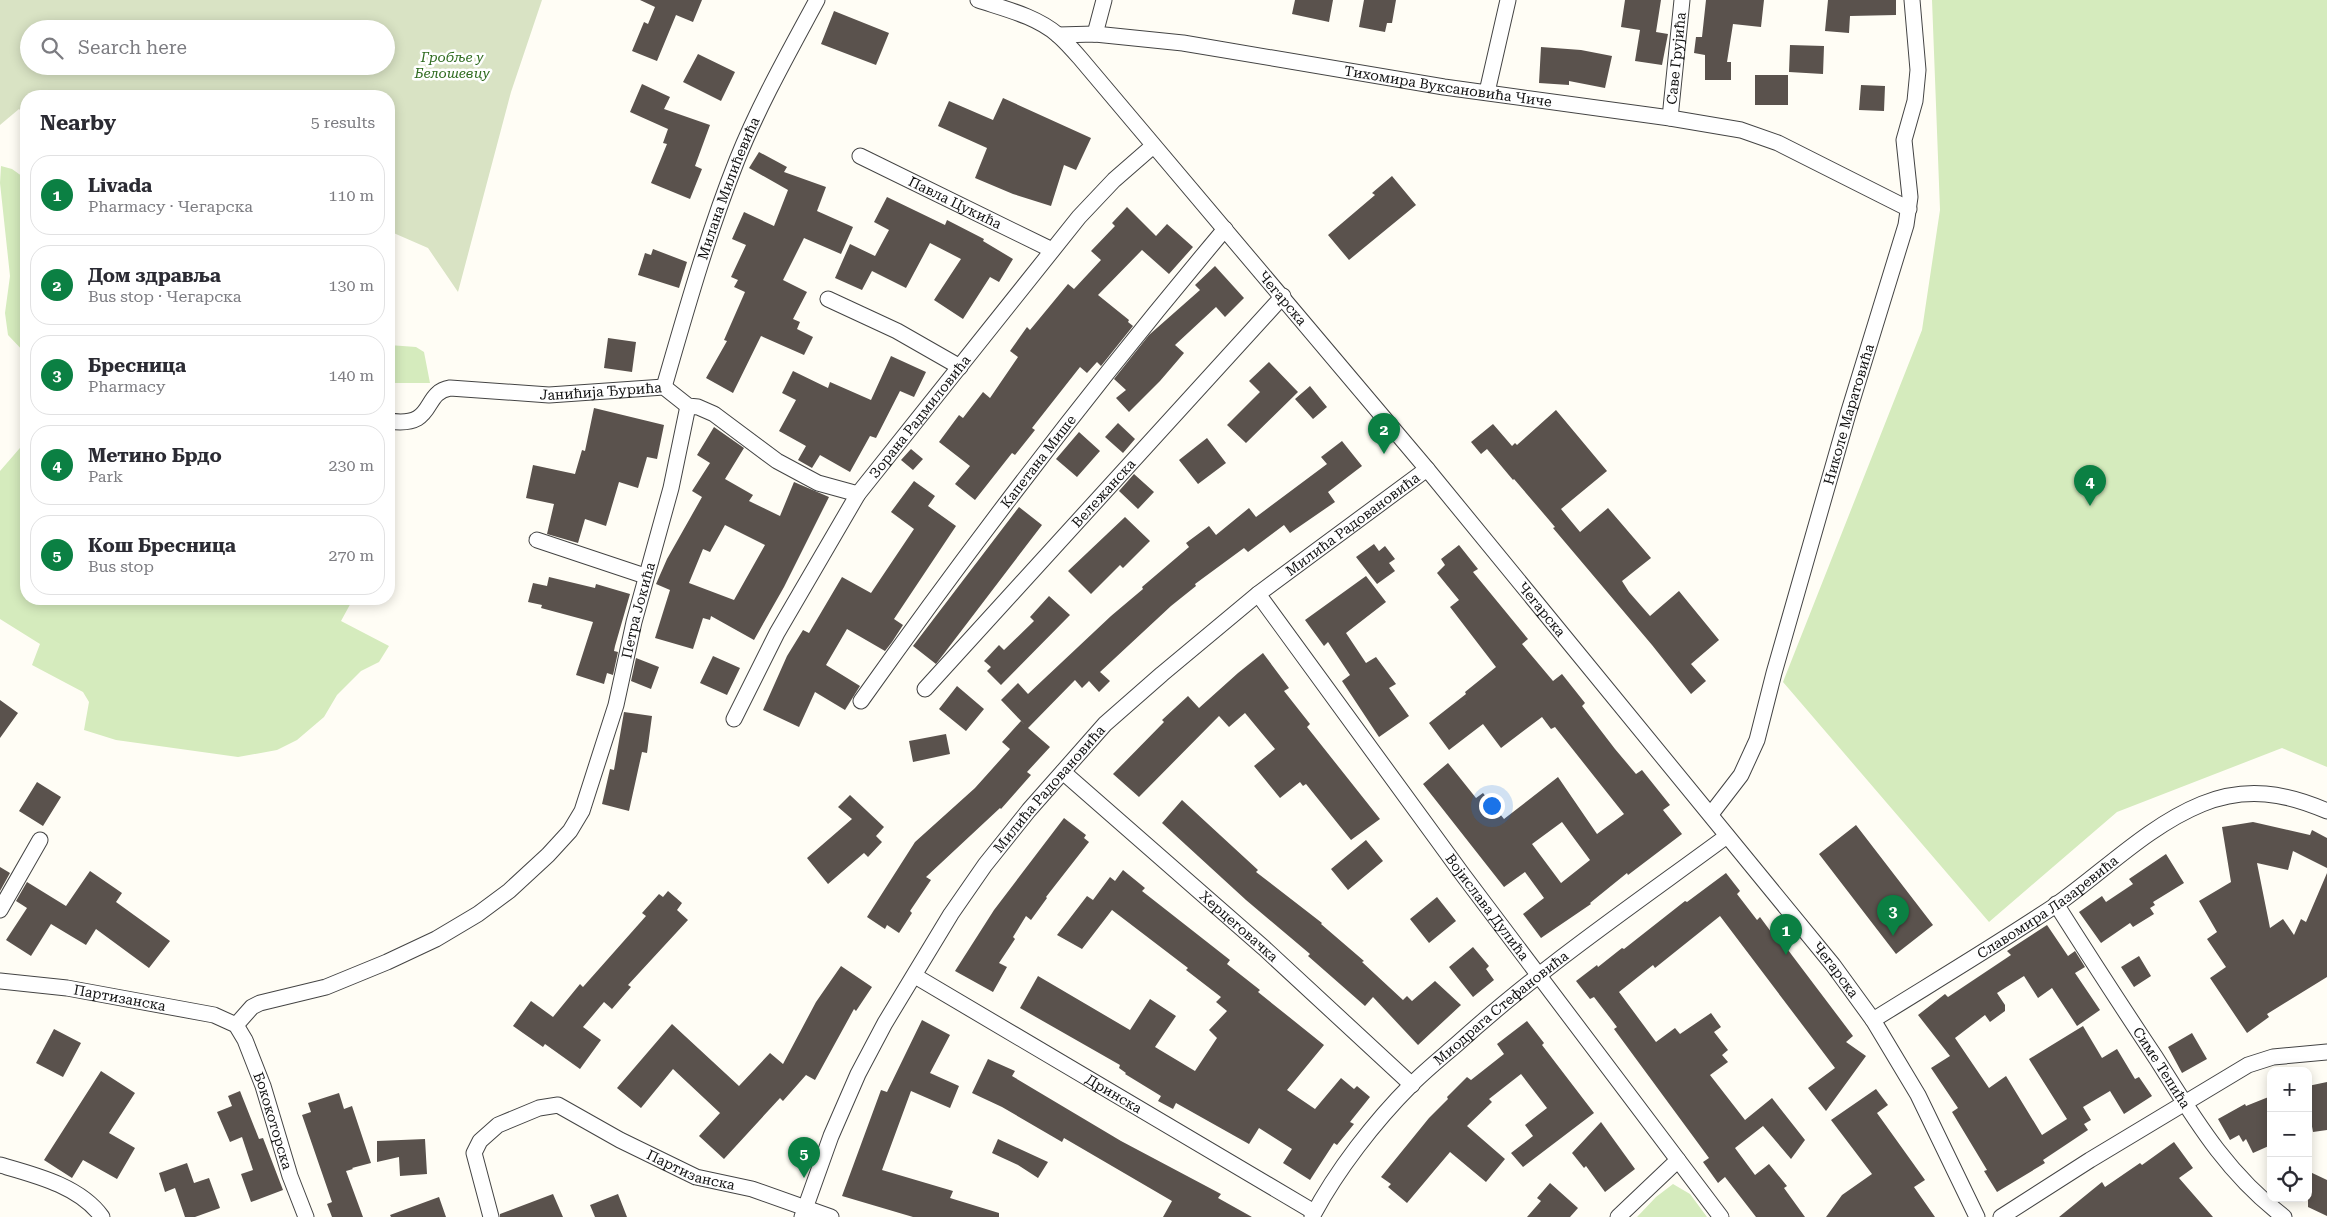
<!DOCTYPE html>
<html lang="en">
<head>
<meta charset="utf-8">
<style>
  body { margin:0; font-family:"Roboto Serif",serif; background:#f7f7f7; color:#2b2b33 }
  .controls { position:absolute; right:15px; bottom:15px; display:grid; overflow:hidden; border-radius:10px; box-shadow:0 2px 12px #0003 }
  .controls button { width:45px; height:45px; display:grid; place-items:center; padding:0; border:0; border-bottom:1px solid #e1e1e2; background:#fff; color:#2b2b33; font:25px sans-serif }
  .you { position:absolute; left:1491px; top:805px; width:18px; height:18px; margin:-12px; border:4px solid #fff; border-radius:50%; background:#1a73e8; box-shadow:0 0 0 8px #1a73e833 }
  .badge { display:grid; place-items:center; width:32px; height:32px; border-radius:50%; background:#0b8043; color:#fff; font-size:16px; font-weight:700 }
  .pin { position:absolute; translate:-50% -41px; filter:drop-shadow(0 1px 2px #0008) }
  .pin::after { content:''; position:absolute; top:26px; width:18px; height:15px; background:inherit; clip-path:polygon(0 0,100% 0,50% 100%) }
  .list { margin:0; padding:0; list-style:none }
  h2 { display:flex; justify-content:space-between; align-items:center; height:65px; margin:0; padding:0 20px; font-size:21px }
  h2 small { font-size:16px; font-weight:400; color:#7c7c81 }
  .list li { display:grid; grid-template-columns:32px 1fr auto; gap:15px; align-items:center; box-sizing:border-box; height:80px; margin:0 10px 10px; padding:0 10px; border:1px solid #e1e1e2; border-radius:20px }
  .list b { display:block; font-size:19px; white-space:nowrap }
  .list p { margin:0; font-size:16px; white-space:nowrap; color:#7c7c81 }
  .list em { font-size:16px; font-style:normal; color:#7c7c81 }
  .icon { flex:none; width:28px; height:28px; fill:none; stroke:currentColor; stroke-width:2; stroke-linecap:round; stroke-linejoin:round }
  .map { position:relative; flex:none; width:2327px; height:1217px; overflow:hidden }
  .search { position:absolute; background:#fff; box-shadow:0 2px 12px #0003; left:20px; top:20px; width:375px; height:55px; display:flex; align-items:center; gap:12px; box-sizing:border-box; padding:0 18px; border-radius:28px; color:#7c7c81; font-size:19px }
  .panel { position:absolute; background:#fff; box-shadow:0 2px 12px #0003; left:20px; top:90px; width:375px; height:515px; border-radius:20px }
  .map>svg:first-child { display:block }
  .green { fill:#d5ebbd }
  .cemetery { fill:#d9e3c4; fill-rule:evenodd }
  .building { fill:#5a524d; fill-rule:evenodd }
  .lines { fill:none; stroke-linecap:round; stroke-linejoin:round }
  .street-casing { stroke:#444; stroke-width:17 }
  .street { stroke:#fff; stroke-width:15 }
  .labels { text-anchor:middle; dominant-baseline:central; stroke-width:5; stroke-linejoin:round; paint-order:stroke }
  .park-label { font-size:14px; font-style:italic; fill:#2f6b1f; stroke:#fff }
  .street-label { font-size:14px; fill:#111; stroke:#fff }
</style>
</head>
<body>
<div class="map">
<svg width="2327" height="1217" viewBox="0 0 2327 1217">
  <rect width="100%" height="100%" fill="#fffdf5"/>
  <!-- green -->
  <path class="green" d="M1932 0H2327V767L2282 748 2117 812 1989 922 1783 682 1922 330 1940 210Z
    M1 166 12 169 26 179V354L8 335 5 313 10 276 0 183Z
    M389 345 416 347 424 352 430 383H389Z
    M26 441V599H353L341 621 389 646 379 662 361 671 337 695 324 717 297 740 277 750 238 757 116 740 84 730 89 702 83 692 32 665 40 644 0 619V471Z
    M1673 1184 1690 1194 1707 1217H1637L1656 1197Z"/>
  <!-- cemetery -->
  <path class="cemetery" d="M0 0H542L511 92 458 292 428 248 389 231V96H26V116L19 109 0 125ZM29 29H386V66H29Z"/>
  <!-- building -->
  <path class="building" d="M640 0H702L693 22 676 15 657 61 632 51 644 22 648 24 655 7Z
    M1295 0H1333L1329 22 1292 14Z
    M1364 0H1396L1392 23H1387L1385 32 1359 27Z
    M1625 0H1661L1656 32 1668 34 1662 65 1635 61 1640 30 1621 27Z
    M1706 0H1764L1761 27 1733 24 1727 62H1731V80H1705V55L1694 53 1696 37H1702Z
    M1828 0H1896V15L1850 16 1849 33 1825 31Z
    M834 11 889 33 876 65 821 44Z
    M1790 45 1824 46 1823 74 1789 72Z
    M1541 47 1581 50 1612 56 1605 88 1569 81V85L1539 83Z
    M698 54 735 72 721 101 683 82Z
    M1755 75H1788V105H1755Z
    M642 84 670 97 664 109 710 125 695 166 702 169 690 199 651 183 667 144 663 143 668 129 630 112Z
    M1861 85 1885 86 1884 111 1859 110Z
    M1003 98 1091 138 1076 170 1064 165 1051 206 1013 194 975 178 987 148 938 126 949 101 993 120Z
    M759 152 787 167 784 172 826 187 817 211 853 227 841 254 804 238 783 280 807 292 793 319 800 322 797 329 813 337 804 355 761 336 733 393 706 378 727 341 724 340 745 292 734 287 738 280 731 277 746 245 732 239 744 212 774 226 788 190 749 168Z
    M1392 176 1416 205 1349 260 1328 235 1375 195 1372 193Z
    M887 197 945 225 947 220 984 239 983 241 1013 259 999 282 990 277 963 319 934 300 961 259 930 243 906 288 872 271 862 290 835 278 850 244 875 256 889 230 874 222Z
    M1127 207 1156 236 1167 224 1193 247 1169 274 1142 250 1098 295 1129 320 1128 322 1133 326 1101 366 1097 362 1087 373 1080 367 1032 428 1035 430 1015 455 1012 453 975 500 955 484 970 466 939 442 959 415 963 418 983 392 990 398 1018 357 1010 351 1027 327 1030 330 1068 284 1074 289 1101 260 1091 251 1115 226 1112 223Z
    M653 249 687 262 679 288 638 275 645 253 651 255Z
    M1215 266 1244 298 1225 317 1216 307 1175 345 1184 353 1160 381 1129 412 1116 398 1126 390 1114 379 1149 335 1200 290 1195 285Z
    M608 338 636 342 632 372 604 368Z
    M891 356 926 372 914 397 900 391 876 438 870 436 850 472 820 455 812 468 798 460 806 446 779 431 796 400 782 393 793 371 828 388 830 382 871 400Z
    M1269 362 1298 392 1246 443 1227 425 1260 392 1249 381Z
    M1310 386 1327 407 1313 419 1295 399Z
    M594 408 664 425 657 459 647 457 638 488 619 482 606 526 585 519 578 543 547 534 554 504 526 498 533 465 575 474 582 450 585 451Z
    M1556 410 1607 471 1561 509 1580 532 1608 508 1651 558 1622 581 1629 592 1650 616 1679 591 1719 640 1691 664 1706 681 1691 694 1652 645 1553 528 1555 527 1514 479 1513 480 1487 449 1481 454 1471 442 1493 424 1512 446 1515 443 1517 445Z
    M1118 423 1135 439 1123 453 1105 437Z
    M714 427 744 448 725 479 753 495 749 501 780 516 794 482 829 497 784 587 754 640 711 616 710 620 703 618 693 649 655 638 670 590 656 584 667 559 702 497 692 491 710 463 697 455ZM725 525 765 545 734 600 689 583 703 549 710 552Z
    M1079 432 1100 451 1077 477 1056 459Z
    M1207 438 1226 463 1198 484 1179 460Z
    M1342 441 1362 466 1328 492 1335 502 1290 533 1284 525 1248 552 1244 548 1195 584 1196 586 1171 606 1100 672 1110 681 1099 692 1089 681 1082 688 1075 680 1028 728 1050 747 1027 772 1031 775 1001 809 1000 808 926 877 931 880 910 911 912 913 899 933 887 925 885 929 867 917 915 842 975 788 1010 749 1002 742 1021 721 1025 725 1001 700 1018 683 1028 694 1111 616 1143 589 1142 587 1189 547 1186 543 1209 526 1216 535 1249 508 1256 517 1327 464 1321 457Z
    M911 449 923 459 913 470 901 460Z
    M1134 474 1154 492 1138 509 1119 491Z
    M914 481 935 496 928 506 956 526 894 619 903 625 892 642 885 651 847 629 826 665 860 686 845 710 815 692 799 727 763 710 787 656 803 630 809 633 842 577 871 593 914 529 891 512Z
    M1019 507 1042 525 936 664 913 646Z
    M1125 517 1150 541 1123 568 1120 565 1091 594 1068 571Z
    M1374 544 1379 551 1385 546 1395 559 1389 563 1395 571 1377 584 1356 557Z
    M1459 545 1478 569 1473 572 1528 639 1522 644 1553 681 1562 674 1585 703 1582 706 1615 749 1636 774 1642 770 1670 805 1663 810 1682 834 1628 875 1627 873 1590 903 1591 904 1541 938 1523 914 1544 898 1525 872 1504 887 1423 784 1448 763 1476 798 1483 793 1504 819 1558 777 1597 834 1624 814 1555 727 1551 729 1542 717 1501 748 1483 724 1449 750 1429 723 1466 694 1465 692 1496 667 1450 607 1459 600 1437 573 1445 565 1441 559ZM1562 822 1590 860 1561 883 1532 844Z
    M1366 576 1386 602 1346 633 1366 663 1376 657 1396 684 1389 688 1409 716 1379 737 1342 681 1350 675 1328 642 1324 646 1305 620Z
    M549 577 595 588 596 584 630 594 615 646 614 651 618 652 613 675 607 673 604 684 576 675 593 622 541 608 542 605 528 602 533 583 547 586Z
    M1049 596 1070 615 1001 685 987 671 991 667 984 661 999 645 1004 650 1034 621 1030 617Z
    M1263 653 1289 688 1284 691 1310 724 1307 727 1380 819 1351 840 1306 784 1303 786 1300 782 1280 798 1254 766 1275 749 1245 713 1229 727 1219 716 1139 797 1113 774 1164 722 1162 720 1188 696 1199 708 1238 673Z
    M713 656 740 668 727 695 700 683Z
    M636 658 659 667 651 689 631 681Z
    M957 686 984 709 966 731 939 709Z
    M0 700 18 713 0 738Z
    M624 712 652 716 647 753 642 752 629 811 602 804 610 769 614 770Z
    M946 734 950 754 913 762 909 741Z
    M37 782 61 797 43 826 19 811Z
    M850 795 884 827 876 836 882 842 868 857 864 853 828 884 807 858 852 819 838 807Z
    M1182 800 1258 870 1256 872 1322 923 1321 924 1364 961 1362 962 1403 1000 1407 996 1412 1001 1435 981 1461 1005 1418 1045 1373 997 1365 1006 1308 956 1310 954 1246 900 1162 823Z
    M1064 818 1086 835 1084 838 1089 842 1046 897 1047 898 1031 920 1026 916 1013 937 1015 939 999 963 1007 967 993 992 955 971 994 910Z
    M2253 822 2310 835 2312 830 2327 838V868L2293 851 2288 870 2257 863 2270 928 2283 919 2294 935 2301 919 2306 922 2327 873V977L2267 1014 2269 1017 2247 1033 2210 978 2226 967 2207 939 2217 932 2199 901 2231 882 2222 827Z
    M1856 825 1933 925 1896 954 1819 854Z
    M1366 840 1383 861 1348 890 1331 869Z
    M2166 854 2184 883 2153 902 2155 905 2150 908 2154 914 2133 927 2130 923 2101 943 2079 912 2102 896 2106 902 2133 884 2129 879Z
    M0 867 10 873 0 891Z
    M1123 870 1145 888 1142 891 1230 960 1227 964 1260 990 1258 992 1324 1045 1287 1090 1315 1109 1341 1078 1354 1089 1357 1086 1370 1097 1350 1122 1354 1124 1337 1145 1334 1143 1310 1180 1283 1163 1292 1149 1259 1128 1249 1144 1176 1103 1173 1109 1158 1101 1161 1096 1125 1074 1126 1073 1119 1068 1120 1065 1020 1008 1038 976 1130 1030 1150 999 1176 1016 1155 1047 1195 1071 1217 1038 1209 1030 1227 1011 1216 1002 1221 997 1186 970 1188 968 1112 910 1082 949 1057 935 1087 896 1093 900 1110 877 1115 881Z
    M90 871 122 893 116 902 170 941 149 968 96 929 86 945 51 924 31 956 6 940 27 908 16 901 27 882 66 906Z
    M1726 873 1740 891 1737 894 1757 920 1760 917 1783 948 1785 946 1853 1036 1846 1042 1866 1056 1826 1111 1808 1088 1835 1068 1720 916 1655 968 1653 965 1619 992 1656 1042 1675 1028 1680 1034 1711 1013 1721 1027 1714 1032 1728 1050 1722 1055 1728 1062 1710 1075 1745 1120 1772 1098 1805 1140 1791 1159 1763 1126 1735 1148 1755 1175 1769 1164 1787 1186 1784 1188 1805 1217H1756L1725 1177 1718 1183 1703 1162 1709 1158 1614 1029 1617 1027 1594 997 1590 999 1576 981 1597 965 1598 967 1622 948 1624 949 1685 901 1687 902Z
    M668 891 682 903 677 910 688 920 628 985 631 987 612 1009 604 1002 583 1027 601 1040 580 1069 545 1044 543 1047 513 1026 531 1001 553 1017 580 984 583 987 646 916 642 913 659 894 663 897Z
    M1437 897 1456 921 1429 943 1410 919Z
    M2047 925 2068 956 2075 951 2085 967 2075 973 2100 1010 2077 1026 2052 988 2038 998 2024 976 1997 993 2005 1005V1011L1990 1022 1985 1015 1955 1038 1989 1088 2006 1076 2042 1135 2067 1119 2029 1059 2083 1026 2102 1058 2117 1049 2135 1079 2139 1077 2152 1096 2124 1114 2110 1091 2083 1107 2091 1120 2084 1124 2088 1130 2043 1160 2045 1163 1997 1192 1984 1171 1987 1170 1952 1112 1958 1108 1931 1068 1950 1056 1918 1015 1945 994 1948 997 2011 955 2007 951Z
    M1473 947 1489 966 1486 969 1494 980 1473 997 1449 967Z
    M2139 956 2151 976 2134 987 2121 967Z
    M841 966 872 987 856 1011 854 1009 815 1080 806 1075 783 1101 780 1098 724 1159 699 1136 720 1113 673 1069 641 1108 617 1088 672 1024 739 1086 770 1053 783 1064 816 1002Z
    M922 1020 950 1035 930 1073 959 1086 950 1108 911 1091 882 1170 953 1191 950 1198 999 1213V1217H913L842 1196 881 1090 887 1092Z
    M1527 1021 1544 1043 1542 1045 1594 1113 1523 1167 1511 1153 1533 1136 1525 1125 1547 1108 1521 1074 1489 1099 1492 1102 1467 1126 1505 1159 1486 1182 1450 1152 1407 1203 1388 1187 1391 1184 1381 1177 1429 1118 1448 1099 1447 1097 1467 1077 1471 1080 1504 1054 1497 1044Z
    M54 1029 81 1043 63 1077 36 1063Z
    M2192 1033 2207 1059 2182 1073 2168 1047Z
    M988 1059 1015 1071 1012 1076 1121 1141 1221 1194 1218 1198 1252 1217H1163L1172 1201 1064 1138 1062 1142 1002 1107 972 1093Z
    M101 1071 135 1093 109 1133 135 1148 117 1179 83 1160 72 1178 44 1160Z
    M2327 1082V1130L2313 1132 2308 1105V1086Z
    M1876 1089 1888 1105 1877 1113 1925 1180 1914 1187 1935 1217H1826L1842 1195 1872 1174 1831 1120Z
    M240 1091 259 1139 263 1138 283 1190 251 1202 241 1174 253 1170 242 1137 230 1142 217 1112 232 1106 228 1096Z
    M339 1093 344 1109 352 1106 371 1163 352 1168 353 1169 346 1171 363 1217H332L327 1204 332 1202 302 1115 311 1112 308 1103Z
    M2271 1096V1145L2253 1153 2246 1139 2243 1142 2239 1135 2230 1140 2218 1119 2245 1104 2246 1106Z
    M1601 1122 1635 1169 1605 1192 1586 1166 1584 1168 1572 1153Z
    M425 1139 427 1174 400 1176 399 1157 377 1162V1141Z
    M998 1139 1048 1162 1038 1178 1018 1165 992 1153Z
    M2174 1142 2193 1168 2179 1178 2213 1217H2059L2102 1182 2105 1187 2140 1163 2142 1165Z
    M187 1163 194 1183 209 1178 220 1208 195 1217H185L175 1188 165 1192 159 1173Z
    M2308 1171 2327 1180V1216L2308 1207Z
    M1550 1183 1578 1208 1570 1217H1527L1541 1201 1537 1198Z
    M553 1194 563 1217H500V1214Z
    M618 1194 627 1217H595L590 1205Z
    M439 1197 446 1217H391L390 1215Z"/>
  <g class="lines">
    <defs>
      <g id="street">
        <path id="s1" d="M978 0C1005 9 1036 16 1058 35 1066 42 1073 50 1080 58L1427 469 1833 965 1873 1020 1918 1095 1977 1217"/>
        <path d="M1095 34 1104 0"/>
        <path id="s2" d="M1058 35 1095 34 1183 43 1444 87 1670 118 1741 130 1778 143 1909 209"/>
        <path d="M1487 92 1508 0"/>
        <path id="s3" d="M1670 118 1682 0"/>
        <path id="s4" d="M860 156 1052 250"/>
        <path d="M828 299 897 331 960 367"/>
        <path id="s5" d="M664 387C686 311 708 233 737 160 759 105 789 52 817 0"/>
        <path id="s6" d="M389 421C437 428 421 393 450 388L549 395 664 387 688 406 698 407 714 414 777 461 818 483 858 494"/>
        <path d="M537 540 645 576"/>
        <path id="s7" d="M1258 594 1463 875 1721 1217"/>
        <path id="s8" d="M925 689 1283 296"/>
        <path id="s9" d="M861 701C976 539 1097 381 1225 229"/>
        <path id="s10" d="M734 719 777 633 858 494 1079 217 1114 180 1153 146"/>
        <path id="s11" d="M1063 772 1264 948 1412 1085"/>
        <path id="s12" d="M1711 814 1741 775 1757 740 1774 673 1848 414 1906 225 1910 197 1904 140 1915 101 1918 70 1912 0"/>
        <path id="s13" d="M2056 904C2089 956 2122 1007 2156 1058 2194 1118 2226 1173 2284 1217"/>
        <path d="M0 910 40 840"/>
        <path id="s14" d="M915 976 1314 1212"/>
        <path id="s15" d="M0 981 67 988 214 1015 236 1025 245 1040 263 1086 290 1176 306 1217"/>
        <path id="s16" d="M1873 1020C1934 982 1996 945 2056 905 2103 872 2148 826 2202 804 2246 786 2286 793 2327 811"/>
        <path id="s17" d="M236 1025 252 1007 260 1003 326 987 387 962 436 939 478 914 509 891 548 855 570 831 582 811 616 705 634 622 671 488 688 406"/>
        <path d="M0 1165C35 1175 80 1186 102 1217"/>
        <path id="s18" d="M491 1217 474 1153 480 1141 498 1125 539 1108 558 1105 620 1140 696 1177 752 1189 831 1217"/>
        <path id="s19" d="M802 1217 831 1136 858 1074 885 1023 951 914 985 865 1029 810 1105 724 1162 674 1258 594 1427 469"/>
        <path id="s20" d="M1312 1217C1336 1171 1375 1121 1412 1084 1426 1070 1442 1057 1457 1044 1542 967 1636 903 1727 836"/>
        <path d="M1618 1217 1678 1160"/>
        <path d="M2001 1217 2090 1160 2248 1065 2273 1057 2327 1052"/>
      </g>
    </defs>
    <!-- street casing -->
    <use href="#street" class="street-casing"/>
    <!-- street -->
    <use href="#street" class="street"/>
  </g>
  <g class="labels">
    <!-- park labels -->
    <g class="park-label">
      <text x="452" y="57">Гробље у<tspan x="452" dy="16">Белошевцу</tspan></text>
    </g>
    <!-- street labels -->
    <g class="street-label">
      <text stroke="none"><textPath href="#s3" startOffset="60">Саве Грујића</textPath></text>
      <text stroke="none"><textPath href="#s2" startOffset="394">Тихомира Вуксановића Чиче</textPath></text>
      <text stroke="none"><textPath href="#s5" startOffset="209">Милана Милићевића</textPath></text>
      <text stroke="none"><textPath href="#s4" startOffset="106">Павла Цукића</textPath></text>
      <text stroke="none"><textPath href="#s1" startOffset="434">Чегарска</textPath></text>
      <text stroke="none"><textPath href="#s6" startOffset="226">Јанићија Ђурића</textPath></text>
      <text stroke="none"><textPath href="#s12" startOffset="426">Николе Маратовића</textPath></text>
      <text stroke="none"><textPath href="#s10" startOffset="356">Зорана Радмиловића</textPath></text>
      <text stroke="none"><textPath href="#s9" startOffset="298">Капетана Мише</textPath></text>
      <text stroke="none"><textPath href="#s8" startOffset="265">Вележанска</textPath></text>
      <text stroke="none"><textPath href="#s19" startOffset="902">Милића Радовановића</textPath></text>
      <text stroke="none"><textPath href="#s1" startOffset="839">Чегарска</textPath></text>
      <text stroke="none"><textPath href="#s17" startOffset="626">Петра Јокића</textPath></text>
      <text stroke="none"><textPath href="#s19" startOffset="498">Милића Радовановића</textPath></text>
      <text stroke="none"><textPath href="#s16" startOffset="208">Славомира Лазаревића</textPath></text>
      <text stroke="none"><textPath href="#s7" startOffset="388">Војислава Дулића</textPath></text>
      <text stroke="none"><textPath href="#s11" startOffset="234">Херцеговачка</textPath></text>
      <text stroke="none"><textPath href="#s1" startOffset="1304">Чегарска</textPath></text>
      <text stroke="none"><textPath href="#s15" startOffset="121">Партизанска</textPath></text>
      <text stroke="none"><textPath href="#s20" startOffset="284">Миодрага Стефановића</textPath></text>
      <text stroke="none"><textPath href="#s13" startOffset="195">Симе Тепића</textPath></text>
      <text stroke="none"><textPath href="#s14" startOffset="231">Дринска</textPath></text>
      <text stroke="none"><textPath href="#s15" startOffset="344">Бококоторска</textPath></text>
      <text stroke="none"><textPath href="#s18" startOffset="316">Партизанска</textPath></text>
    </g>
  </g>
</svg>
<div class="controls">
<button>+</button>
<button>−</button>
<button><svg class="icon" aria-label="locate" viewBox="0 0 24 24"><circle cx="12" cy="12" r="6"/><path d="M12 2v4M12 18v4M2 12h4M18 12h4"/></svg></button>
</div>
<div class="you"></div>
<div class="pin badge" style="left:1786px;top:955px">1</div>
<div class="pin badge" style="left:1384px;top:454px">2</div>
<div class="pin badge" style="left:1893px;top:936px">3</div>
<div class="pin badge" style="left:2090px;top:506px">4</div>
<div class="pin badge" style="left:804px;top:1178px">5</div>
<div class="search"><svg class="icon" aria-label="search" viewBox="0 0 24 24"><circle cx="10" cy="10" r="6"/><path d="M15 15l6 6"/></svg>Search here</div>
<section class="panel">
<h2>Nearby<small>5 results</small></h2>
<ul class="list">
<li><span class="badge">1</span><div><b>Livada</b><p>Pharmacy · Чегарска</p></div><em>110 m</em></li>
<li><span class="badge">2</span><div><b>Дом здравља</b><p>Bus stop · Чегарска</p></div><em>130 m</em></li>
<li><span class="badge">3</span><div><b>Бресница</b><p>Pharmacy</p></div><em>140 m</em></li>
<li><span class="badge">4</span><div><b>Метино Брдо</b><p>Park</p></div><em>230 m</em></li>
<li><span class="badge">5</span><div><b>Кош Бресница</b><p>Bus stop</p></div><em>270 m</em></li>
</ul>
</section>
</div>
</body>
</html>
